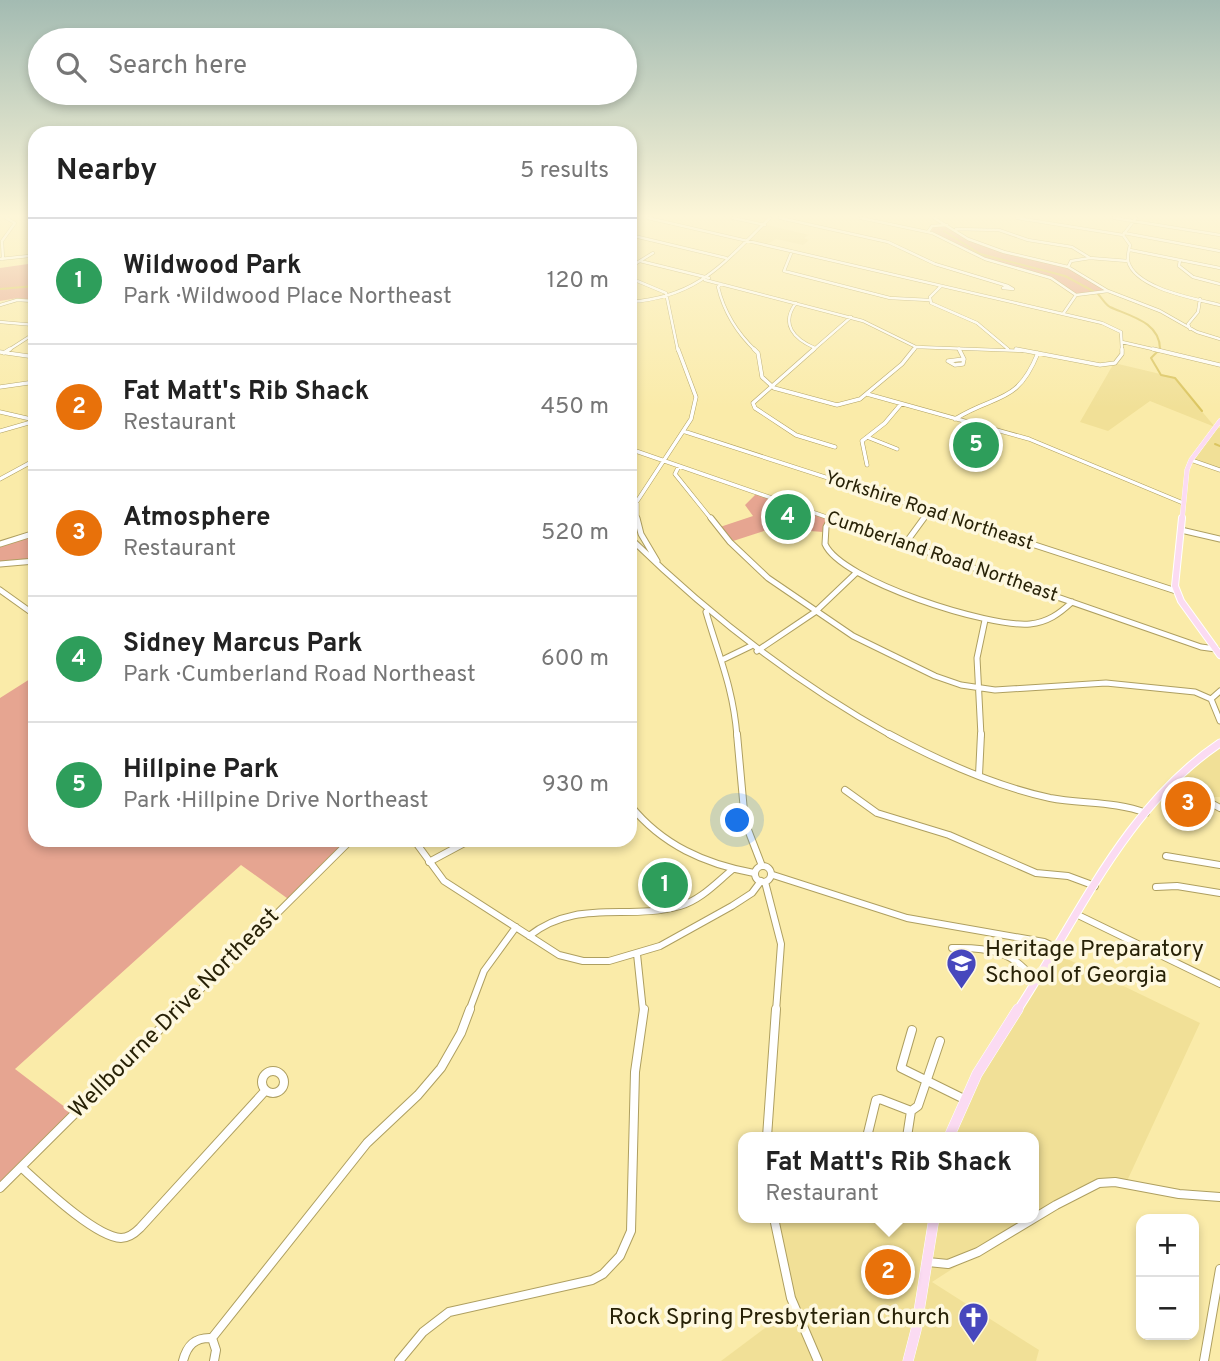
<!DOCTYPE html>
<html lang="en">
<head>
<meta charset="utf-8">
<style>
  body { margin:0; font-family:Overpass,sans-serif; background:#f6f6f6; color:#222 }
  .controls { position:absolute; right:21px; bottom:21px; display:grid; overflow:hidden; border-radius:14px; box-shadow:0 4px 10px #0003 }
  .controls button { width:63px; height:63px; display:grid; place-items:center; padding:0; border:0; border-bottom:2px solid #e0e0e0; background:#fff; color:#222; font:35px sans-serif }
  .you { position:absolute; left:738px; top:821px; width:24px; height:24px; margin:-18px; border:5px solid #fff; border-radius:50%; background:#1a73e8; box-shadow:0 0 0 10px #1a73e833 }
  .badge { display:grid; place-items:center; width:46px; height:46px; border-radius:50%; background:#4747bd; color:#fff; font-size:23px; font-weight:700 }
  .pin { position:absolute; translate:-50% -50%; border:4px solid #fff; box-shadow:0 2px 7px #0006 }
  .popup { position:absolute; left:738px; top:1132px; width:301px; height:91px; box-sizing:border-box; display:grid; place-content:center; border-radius:14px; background:#fff; filter:drop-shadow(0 2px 5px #0005); font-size:23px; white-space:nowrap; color:#767676 }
  .popup b { font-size:26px; color:#222 }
  .popup::after { content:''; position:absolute; left:50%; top:100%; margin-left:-14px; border:14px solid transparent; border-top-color:#fff }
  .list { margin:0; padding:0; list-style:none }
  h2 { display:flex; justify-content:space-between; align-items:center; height:91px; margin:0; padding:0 28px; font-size:30px }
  h2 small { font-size:23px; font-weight:400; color:#767676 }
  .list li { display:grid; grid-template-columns:46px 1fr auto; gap:21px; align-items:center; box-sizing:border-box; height:126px; padding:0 28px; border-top:2px solid #e0e0e0 }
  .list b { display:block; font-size:26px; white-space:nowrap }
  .list p { margin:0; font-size:23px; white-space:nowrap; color:#767676 }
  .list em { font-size:23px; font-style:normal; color:#767676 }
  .icon { flex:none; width:38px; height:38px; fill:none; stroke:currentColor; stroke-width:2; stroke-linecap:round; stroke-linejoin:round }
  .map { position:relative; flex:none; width:1220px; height:1361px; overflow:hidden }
  .search { position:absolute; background:#fff; box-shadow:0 4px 10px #0003; left:28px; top:28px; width:609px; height:77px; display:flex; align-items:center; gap:18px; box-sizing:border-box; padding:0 24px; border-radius:38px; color:#767676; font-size:26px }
  .panel { position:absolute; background:#fff; box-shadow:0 4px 10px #0003; left:28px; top:126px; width:609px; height:721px; border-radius:21px }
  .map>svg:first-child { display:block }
  .built { fill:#f1e097 }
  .green { fill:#e6a591 }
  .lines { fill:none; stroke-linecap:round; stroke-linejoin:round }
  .stream { stroke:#dbc561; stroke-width:2 }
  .minor-far4-casing { stroke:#ae9f60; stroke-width:3.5 }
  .minor-far3-casing { stroke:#ae9f60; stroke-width:4.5 }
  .minor-far2-casing { stroke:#ae9f60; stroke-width:7 }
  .minor-far1-casing { stroke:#ae9f60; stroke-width:8 }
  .minor-casing { stroke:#ae9f60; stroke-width:10 }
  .major-far3-casing { stroke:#fff; stroke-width:5 }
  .major-far2-casing { stroke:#fff; stroke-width:8 }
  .major-far1-casing { stroke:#fff; stroke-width:9 }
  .major-casing { stroke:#fff; stroke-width:11 }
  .minor-far4 { stroke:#fff; stroke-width:2.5 }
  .minor-far3 { stroke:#fff; stroke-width:3.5 }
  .minor-far2 { stroke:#fff; stroke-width:5 }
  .minor-far1 { stroke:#fff; stroke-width:6 }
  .minor { stroke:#fff; stroke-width:8 }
  .major-far3 { stroke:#fbdbf2; stroke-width:4.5 }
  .major-far2 { stroke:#fbdbf2; stroke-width:6 }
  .major-far1 { stroke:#fbdbf2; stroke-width:7 }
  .major { stroke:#fbdbf2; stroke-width:10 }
  .labels { text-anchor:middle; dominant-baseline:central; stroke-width:7; stroke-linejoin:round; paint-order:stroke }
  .street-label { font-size:19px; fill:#282207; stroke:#fef8df }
  .near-poi-label { font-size:23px; fill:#282207; stroke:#fef8df; text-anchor:start }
  .near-street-label { font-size:23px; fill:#282207; stroke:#fef8df }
</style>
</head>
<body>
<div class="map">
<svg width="1220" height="1361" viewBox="0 0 1220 1361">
  <rect width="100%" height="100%" fill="#faeba9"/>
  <!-- built -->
  <path class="built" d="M763 224 809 235 804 238 809 240 803 245 776 239 766 245 746 240Z
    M1114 363 1173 377 1215 427 1220 428V467L1193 459 1215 427 1150 401 1108 431 1080 422Z
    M1220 744V797H1159Z
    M1053 952 1200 1023 1127 1181 1075 1189 1033 1216V1137H948L976 1074Z
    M773 1218H1031L932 1282 1039 1350 1036 1361H721L793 1307Z"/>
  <!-- green -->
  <path class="green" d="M948 225 963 236 990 247 1018 257 1065 266 1108 291 1077 295 1054 279 993 262 930 232 934 226Z
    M35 263V300L18 298 0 301V268Z
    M757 493 831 518 823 532 773 528 730 542 717 528 753 516 745 505Z
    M35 533V561L0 566V544Z
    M30 679 35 681V840H352L291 901 241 865 15 1069 74 1114 0 1187V698Z"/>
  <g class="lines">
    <!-- stream -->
    <path class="stream" d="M944 231 980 254 1065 276 1093 291
      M0 289 35 286
      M1098 294C1102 298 1105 304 1110 307 1130 316 1160 322 1160 349
      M1157 352 1151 358 1161 375 1175 378 1202 411
      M1215 444 1220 446"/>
    <defs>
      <path id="minor-far4" d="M648 218 1102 323 1121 332 1122 351
        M733 218 765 225
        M780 218 888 242 935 264 1008 286
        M861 218 932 233 985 259 1051 278 1076 295 1063 314
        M934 218 968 239 1004 252 1068 267 1108 291 1160 311 1197 332 1220 339
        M1017 218 1123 235
        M1114 218 1220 235
        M1136 218 1123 235 1130 245C1129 249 1127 257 1128 261 1135 289 1197 299 1220 305
        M956 229 999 230 1028 240 1072 247 1090 258
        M928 232 932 226 947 225
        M1124 233 1220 251
        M630 235 726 258
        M1130 250 1220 268
        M792 251 784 271 890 298 929 300
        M0 259 29 256
        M3 259 2 241 15 223 6 218
        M1180 260 1179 266 1193 277 1220 284
        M640 261 709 278
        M630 267 653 253
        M1068 267 1071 261 1090 258 1128 261
        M630 278 666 293 678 351
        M705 280 863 321 916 347 1025 351
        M721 284 718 287C724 312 737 333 756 351
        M941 286 930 297 931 303 977 323 1008 349
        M1008 286 1013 289 1003 288Z
        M1076 295 1108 291
        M630 302C699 297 723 263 770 218
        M796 303C780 324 794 339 815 348
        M0 305 17 300 35 301
        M0 322 35 325
        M1190 329 1188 324 1198 312 1200 299
        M1122 342 1161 351
        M7 351 35 333
        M812 351 851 317
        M913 351 916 347"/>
      <path id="minor-far3" d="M754 349 758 353 762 377 774 388 837 405 860 399 902 364 914 349
        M814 349 753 403 755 408 796 435 835 447
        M959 349 964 359
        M1016 349 1100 365 1115 363 1122 354V349
        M1153 349 1220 365
        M0 352 35 357
        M4 353 10 349
        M964 359 963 364 955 365 948 361Z
        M0 387 35 382
        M867 394 1029 439 1183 503
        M0 412 35 420
        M955 419C997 393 1017 405 1038 353
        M0 431 35 421
        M683 431 958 520
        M867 437 897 449
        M630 449 835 520
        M1191 460 1220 470
        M867 465 862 441 885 423 901 404
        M679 466 675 474 712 520
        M0 479 35 460
        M630 512 691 419 696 397 678 349
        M637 520V503
        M922 520 929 511"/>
      <path id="minor-far2" d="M637 518 641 534 657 561
        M711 518 730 542 768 578 853 636 935 676 961 685 995 690 1106 683 1195 692 1211 699
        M830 518 1201 647 1216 649
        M831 518 826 527 825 544C841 581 990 628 1030 624 1048 622 1059 614 1072 602
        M952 518 1176 591
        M1181 530 1220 539
        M630 538C710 616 794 682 892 736
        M0 544 35 533
        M905 544 924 518
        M0 564 35 561
        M0 590 35 615
        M706 612C719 657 733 687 737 736
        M757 651 815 612 856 573
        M724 659 751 646
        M1211 699 1220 721
        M1211 699 1220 691
        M981 736 977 658 985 620"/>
      <path id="minor-far1" d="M737 734 745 822 762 866
        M889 734C939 761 995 786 1050 798 1081 804 1116 801 1146 813
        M979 775 981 734
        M845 790 877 813 949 835 1036 873 1068 876 1095 886
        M1192 793 1220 808
        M630 805C662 845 705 864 754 873
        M414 840 444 881 559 955 583 961H609L660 946 732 906 752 893 761 881
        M1166 856 1220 865
        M429 862 470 840
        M755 874a8 8 0 1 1 16 0a8 8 0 1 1-16 0Z
        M773 875 907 918 1044 942 1057 948
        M765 882 781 944 776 1011
        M1156 887 1177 886 1220 893
        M1078 915 1220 984
        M529 936C577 898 627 921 680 906 701 900 717 882 733 869
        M952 948C986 947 1016 951 1035 982
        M637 954 643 1011
        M179 1011 351 840
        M469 1011 484 971 516 927"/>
      <path id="minor" d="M912 1030 901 1068 964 1099
        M262 1082a11 11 0 1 1 22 0a11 11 0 1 1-22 0Z
        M911 1111 918 1106 940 1041
        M767 1137 776 1009
        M867 1137 876 1100 880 1099 911 1111
        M907 1137 911 1111
        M21 1167C41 1185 95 1237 121 1238 128 1238 135 1233 140 1228L265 1091
        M0 1188 180 1009
        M774 1218 791 1298 818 1361
        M891 1218H895
        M928 1262 948 1264 978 1252 1056 1205 1099 1183 1115 1182 1179 1194 1220 1197
        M212 1338 367 1143 418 1095 441 1068 461 1033 470 1009
        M212 1338 216 1350 214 1361
        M183 1361C187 1345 195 1337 212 1338
        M399 1361 423 1332 449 1312 592 1280 603 1274 620 1256 631 1231 635 1072 644 1009
        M1204 1361 1220 1269"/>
      <path id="major-far3" d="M1182 520 1187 470 1191 460 1220 421"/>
      <path id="major-far2" d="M1182 518 1175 586 1181 601 1220 655"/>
      <path id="major-far1" d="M1017 1011C1078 918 1125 807 1220 743"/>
      <path id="major" d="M949 1137 977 1074 1018 1009
        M908 1361 916 1330 934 1218"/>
    </defs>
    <!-- minor-far4 casing -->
    <use href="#minor-far4" class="minor-far4-casing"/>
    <!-- minor-far3 casing -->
    <use href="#minor-far3" class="minor-far3-casing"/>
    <!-- minor-far2 casing -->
    <use href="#minor-far2" class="minor-far2-casing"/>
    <!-- minor-far1 casing -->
    <use href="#minor-far1" class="minor-far1-casing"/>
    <!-- minor casing -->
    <use href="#minor" class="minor-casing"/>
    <!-- major-far3 casing -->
    <use href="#major-far3" class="major-far3-casing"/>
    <!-- major-far2 casing -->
    <use href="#major-far2" class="major-far2-casing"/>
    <!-- major-far1 casing -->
    <use href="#major-far1" class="major-far1-casing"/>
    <!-- major casing -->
    <use href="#major" class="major-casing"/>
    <!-- minor-far4 -->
    <use href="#minor-far4" class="minor-far4"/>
    <!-- minor-far3 -->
    <use href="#minor-far3" class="minor-far3"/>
    <!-- minor-far2 -->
    <use href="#minor-far2" class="minor-far2"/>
    <!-- minor-far1 -->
    <use href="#minor-far1" class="minor-far1"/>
    <!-- minor -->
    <use href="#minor" class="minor"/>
    <!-- major-far3 -->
    <use href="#major-far3" class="major-far3"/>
    <!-- major-far2 -->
    <use href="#major-far2" class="major-far2"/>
    <!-- major-far1 -->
    <use href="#major-far1" class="major-far1"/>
    <!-- major -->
    <use href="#major" class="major"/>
  </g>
  <!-- sky -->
  <linearGradient id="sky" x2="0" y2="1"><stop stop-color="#a3bbb2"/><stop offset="0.53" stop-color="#fdf6d8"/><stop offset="1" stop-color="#fdf6d8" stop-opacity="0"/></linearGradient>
  <rect width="1220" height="408" fill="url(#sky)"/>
  <!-- icons -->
  <defs>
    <symbol id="school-pin" viewBox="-11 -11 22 30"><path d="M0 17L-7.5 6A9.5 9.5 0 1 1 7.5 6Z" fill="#4747bd" stroke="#fef8df"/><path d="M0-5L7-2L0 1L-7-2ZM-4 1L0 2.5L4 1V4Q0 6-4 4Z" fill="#fff"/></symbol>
    <symbol id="church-pin" viewBox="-11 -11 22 30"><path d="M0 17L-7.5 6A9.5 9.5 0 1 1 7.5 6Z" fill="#4747bd" stroke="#fef8df"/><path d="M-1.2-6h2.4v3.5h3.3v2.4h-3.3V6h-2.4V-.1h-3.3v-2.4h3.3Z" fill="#fff"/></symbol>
  </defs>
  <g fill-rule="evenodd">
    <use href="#school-pin" x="944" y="946" width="35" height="47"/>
    <use href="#church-pin" x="956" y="1300" width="35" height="47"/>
  </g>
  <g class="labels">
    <!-- street labels -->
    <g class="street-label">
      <text transform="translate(929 511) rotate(18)">Yorkshire Road Northeast</text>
      <text transform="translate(942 557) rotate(19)">Cumberland Road Northeast</text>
    </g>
    <!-- near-poi labels -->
    <g class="near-poi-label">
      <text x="985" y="950">Heritage Preparatory<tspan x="985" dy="26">School of Georgia</tspan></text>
      <text x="950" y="1318" text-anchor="end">Rock Spring Presbyterian Church</text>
    </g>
    <!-- near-street labels -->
    <g class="near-street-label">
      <text transform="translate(175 1014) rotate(-45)">Wellbourne Drive Northeast</text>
    </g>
  </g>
</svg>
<div class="controls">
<button>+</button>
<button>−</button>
</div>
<div class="you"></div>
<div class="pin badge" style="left:665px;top:885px;background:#2e9e5b">1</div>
<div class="pin badge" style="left:888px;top:1272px;background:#e8710a">2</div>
<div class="popup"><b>Fat Matt's Rib Shack</b>Restaurant</div>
<div class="pin badge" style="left:1188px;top:804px;background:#e8710a">3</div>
<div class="pin badge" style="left:788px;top:517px;background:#2e9e5b">4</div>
<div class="pin badge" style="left:976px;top:445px;background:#2e9e5b">5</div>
<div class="search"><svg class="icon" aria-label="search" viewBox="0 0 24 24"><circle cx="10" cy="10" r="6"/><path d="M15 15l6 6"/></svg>Search here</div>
<section class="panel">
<h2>Nearby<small>5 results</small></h2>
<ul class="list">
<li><span class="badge" style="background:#2e9e5b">1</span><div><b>Wildwood Park</b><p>Park · Wildwood Place Northeast</p></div><em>120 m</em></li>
<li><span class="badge" style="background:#e8710a">2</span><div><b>Fat Matt's Rib Shack</b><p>Restaurant</p></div><em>450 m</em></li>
<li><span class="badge" style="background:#e8710a">3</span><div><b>Atmosphere</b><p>Restaurant</p></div><em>520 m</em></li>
<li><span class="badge" style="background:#2e9e5b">4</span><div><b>Sidney Marcus Park</b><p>Park · Cumberland Road Northeast</p></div><em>600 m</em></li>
<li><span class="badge" style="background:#2e9e5b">5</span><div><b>Hillpine Park</b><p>Park · Hillpine Drive Northeast</p></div><em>930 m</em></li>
</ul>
</section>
</div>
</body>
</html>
